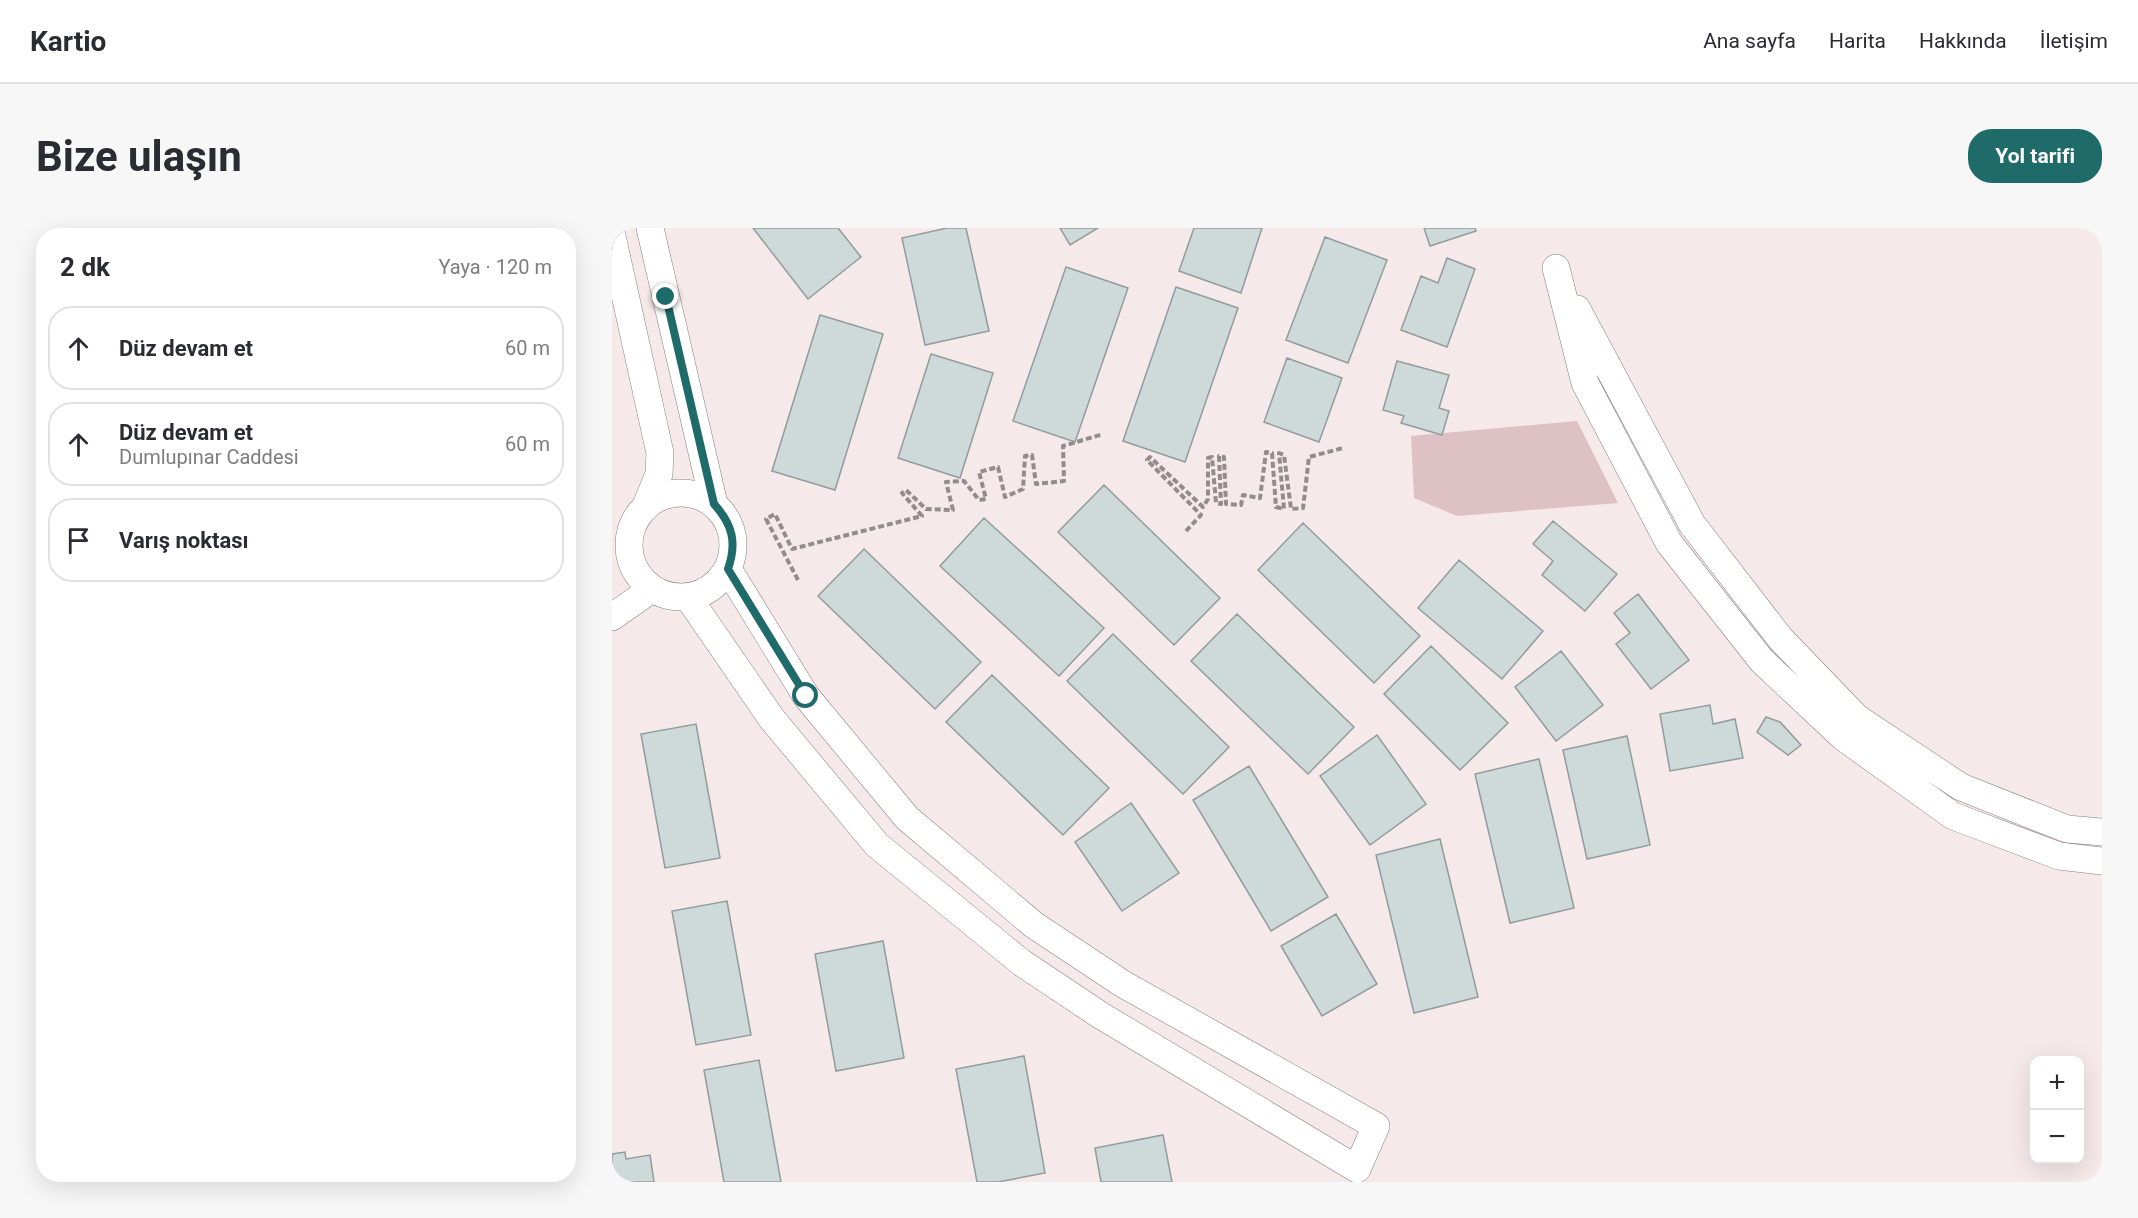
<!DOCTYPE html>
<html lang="tr">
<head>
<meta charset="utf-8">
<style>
  body { margin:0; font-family:Roboto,sans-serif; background:#f7f7f7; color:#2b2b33 }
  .controls { position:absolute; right:18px; bottom:18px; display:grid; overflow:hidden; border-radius:12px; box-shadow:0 6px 24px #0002 }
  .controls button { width:54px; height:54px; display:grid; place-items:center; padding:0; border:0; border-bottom:2px solid #e1e1e2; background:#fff; color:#2b2b33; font:30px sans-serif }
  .stop { position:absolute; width:18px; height:18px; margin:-14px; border:4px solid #1e6b6a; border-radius:50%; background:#fff }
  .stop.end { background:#1e6b6a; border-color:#fff; box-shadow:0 2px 6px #0008 }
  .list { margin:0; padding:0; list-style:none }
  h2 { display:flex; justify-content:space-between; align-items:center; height:78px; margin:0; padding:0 24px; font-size:26px }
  h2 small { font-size:20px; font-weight:400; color:#7c7c81 }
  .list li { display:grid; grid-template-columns:39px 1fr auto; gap:18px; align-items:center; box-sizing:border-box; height:84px; margin:0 12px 12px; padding:0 12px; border:2px solid #e1e1e2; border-radius:24px }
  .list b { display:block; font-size:22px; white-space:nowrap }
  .list p { margin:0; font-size:20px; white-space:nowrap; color:#7c7c81 }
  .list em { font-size:20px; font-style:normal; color:#7c7c81 }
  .icon { flex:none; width:33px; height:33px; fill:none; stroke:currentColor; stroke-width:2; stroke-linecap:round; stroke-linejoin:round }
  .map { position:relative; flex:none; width:1490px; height:954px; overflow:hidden; border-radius:24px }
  header { display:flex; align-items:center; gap:36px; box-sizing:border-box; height:84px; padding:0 30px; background:#fff; border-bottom:2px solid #e1e1e2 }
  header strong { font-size:28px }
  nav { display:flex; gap:33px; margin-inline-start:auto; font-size:21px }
  .intro { display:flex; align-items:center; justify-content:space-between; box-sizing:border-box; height:144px; padding:0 36px }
  h1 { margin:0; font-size:42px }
  .button { padding:15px 27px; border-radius:24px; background:#1e6b6a; color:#fff; font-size:21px; font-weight:700 }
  main { display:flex; gap:36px; padding:0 36px }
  aside { flex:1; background:#fff; border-radius:24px; box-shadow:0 6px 24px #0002 }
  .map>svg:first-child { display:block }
  .green { fill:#ddc1c4 }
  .building { fill:#cedad9; stroke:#919c9b; stroke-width:1.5 }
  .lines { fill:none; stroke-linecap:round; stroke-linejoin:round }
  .street-casing { stroke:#8a7f80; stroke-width:28 }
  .path { stroke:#938b8c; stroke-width:4; stroke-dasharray:6 3; stroke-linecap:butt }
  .street { stroke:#fff; stroke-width:27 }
  .route { stroke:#1e6b6a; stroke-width:8 }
</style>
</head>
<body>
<header>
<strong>Kartio</strong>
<nav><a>Ana sayfa</a><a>Harita</a><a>Hakkında</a><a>İletişim</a></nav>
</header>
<div class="intro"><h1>Bize ulaşın</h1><a class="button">Yol tarifi</a></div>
<main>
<aside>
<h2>2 dk<small>Yaya · 120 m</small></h2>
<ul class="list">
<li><svg class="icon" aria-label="ahead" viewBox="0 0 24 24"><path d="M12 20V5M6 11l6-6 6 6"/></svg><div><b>Düz devam et</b></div><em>60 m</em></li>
<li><svg class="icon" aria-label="ahead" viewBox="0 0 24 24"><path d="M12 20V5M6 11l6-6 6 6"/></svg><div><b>Düz devam et</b><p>Dumlupınar Caddesi</p></div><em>60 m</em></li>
<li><svg class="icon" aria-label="arrive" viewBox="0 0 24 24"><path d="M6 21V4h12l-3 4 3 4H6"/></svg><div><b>Varış noktası</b></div></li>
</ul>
</aside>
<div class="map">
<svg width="1490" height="954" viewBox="0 0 1490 954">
  <rect width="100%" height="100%" fill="#f5e9ea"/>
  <!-- green -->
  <path class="green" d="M965 193 1006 275 845 288 802 270 799 208Z"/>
  <!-- building -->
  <path class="building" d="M141 0H226L249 29 196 71Z
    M335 0H354L377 103 313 117 290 10Z
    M448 0H486L458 17Z
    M582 0H650L629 65 567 43Z
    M812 0H863L864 3 818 18Z
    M713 9 775 32 736 135 674 112Z
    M835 30 863 41 835 119 789 102 809 48 826 55Z
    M454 39 516 60 463 214 401 193Z
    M564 59 626 80 573 234 511 213Z
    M208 87 271 106 223 262 160 243Z
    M319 126 381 145 348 250 286 230Z
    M675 130 730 150 707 214 652 194Z
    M785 133 837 147 827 180 837 183 830 207 789 195 792 188 771 182Z
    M492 257 608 370 562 417 446 304Z
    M372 290 492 400 447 448 328 338Z
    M941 293 1005 346 973 383 930 347 941 333 921 316Z
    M691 295 808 408 762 455 646 342Z
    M252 321 369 434 323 481 206 368Z
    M847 332 931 403 890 451 806 380Z
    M1026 366 1077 432 1039 461 1004 416 1018 405 1002 385Z
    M625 386 742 499 696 546 579 433Z
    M501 406 617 519 571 566 455 453Z
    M819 418 896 495 848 542 772 466Z
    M949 423 991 477 944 513 903 459Z
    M380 447 497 560 451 607 334 494Z
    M1098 477 1101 496 1123 491 1131 530 1058 543 1048 486Z
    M1154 489 1168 494 1189 517 1176 527 1145 504Z
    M84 496 108 630 53 640 29 506Z
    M765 507 814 576 758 617 708 548Z
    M1015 508 1038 617 975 631 951 522Z
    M927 531 962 680 898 695 863 546Z
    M637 538 716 669 659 703 581 572Z
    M519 575 567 645 510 683 463 614Z
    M828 611 866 769 802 785 764 627Z
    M115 673 139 807 84 817 60 683Z
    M724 686 765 756 710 788 669 718Z
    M271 713 292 830 224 843 203 726Z
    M412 828 433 945 386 954H365L344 841Z
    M147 832 169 954H112L92 842Z
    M551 907 560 954H489L483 920Z
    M13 924 14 931 38 927 42 954H0V926Z"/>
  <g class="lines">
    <defs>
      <path id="street" d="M38 0 102 276
        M0 8 48 225 47 246 33 280
        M944 40 973 155 1057 315 1150 433 1231 509 1341 588 1447 628 1490 633
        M965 81 1080 296 1168 410 1245 490 1349 559 1455 601 1490 604
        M17 317a52 52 0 1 1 104 0a52 52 0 1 1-104 0Z
        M76 369 160 491 265 617 410 735 488 787 745 941 764 898 511 756 422 697 295 590 194 468 116 341
        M0 389 40 361"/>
    </defs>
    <!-- street casing -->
    <use href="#street" class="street-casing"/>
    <!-- path -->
    <path class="path" d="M574 303 589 287 535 232 538 229 591 279 596 271V230L600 229 604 275 609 276 607 228 612 229 614 276 629 277 631 267 648 270 654 224 660 225 664 279 672 281 667 225 672 227 679 281 691 280 697 229 731 220
      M186 352 154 291 163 286 180 321 310 288 290 265 294 262 314 281 341 282 334 254 352 253 367 272 374 271 367 244 386 239 393 269 411 261 413 228 420 227 424 256 452 253 451 218 491 206"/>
    <!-- street -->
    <use href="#street" class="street"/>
  </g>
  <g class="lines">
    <!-- route -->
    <path class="route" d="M54 69 102 276C121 297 125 315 116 341L194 468"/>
  </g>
</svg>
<div class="controls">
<button>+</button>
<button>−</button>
</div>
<div class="stop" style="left:194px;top:468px"></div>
<div class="stop end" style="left:54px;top:69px"></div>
</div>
</main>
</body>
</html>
